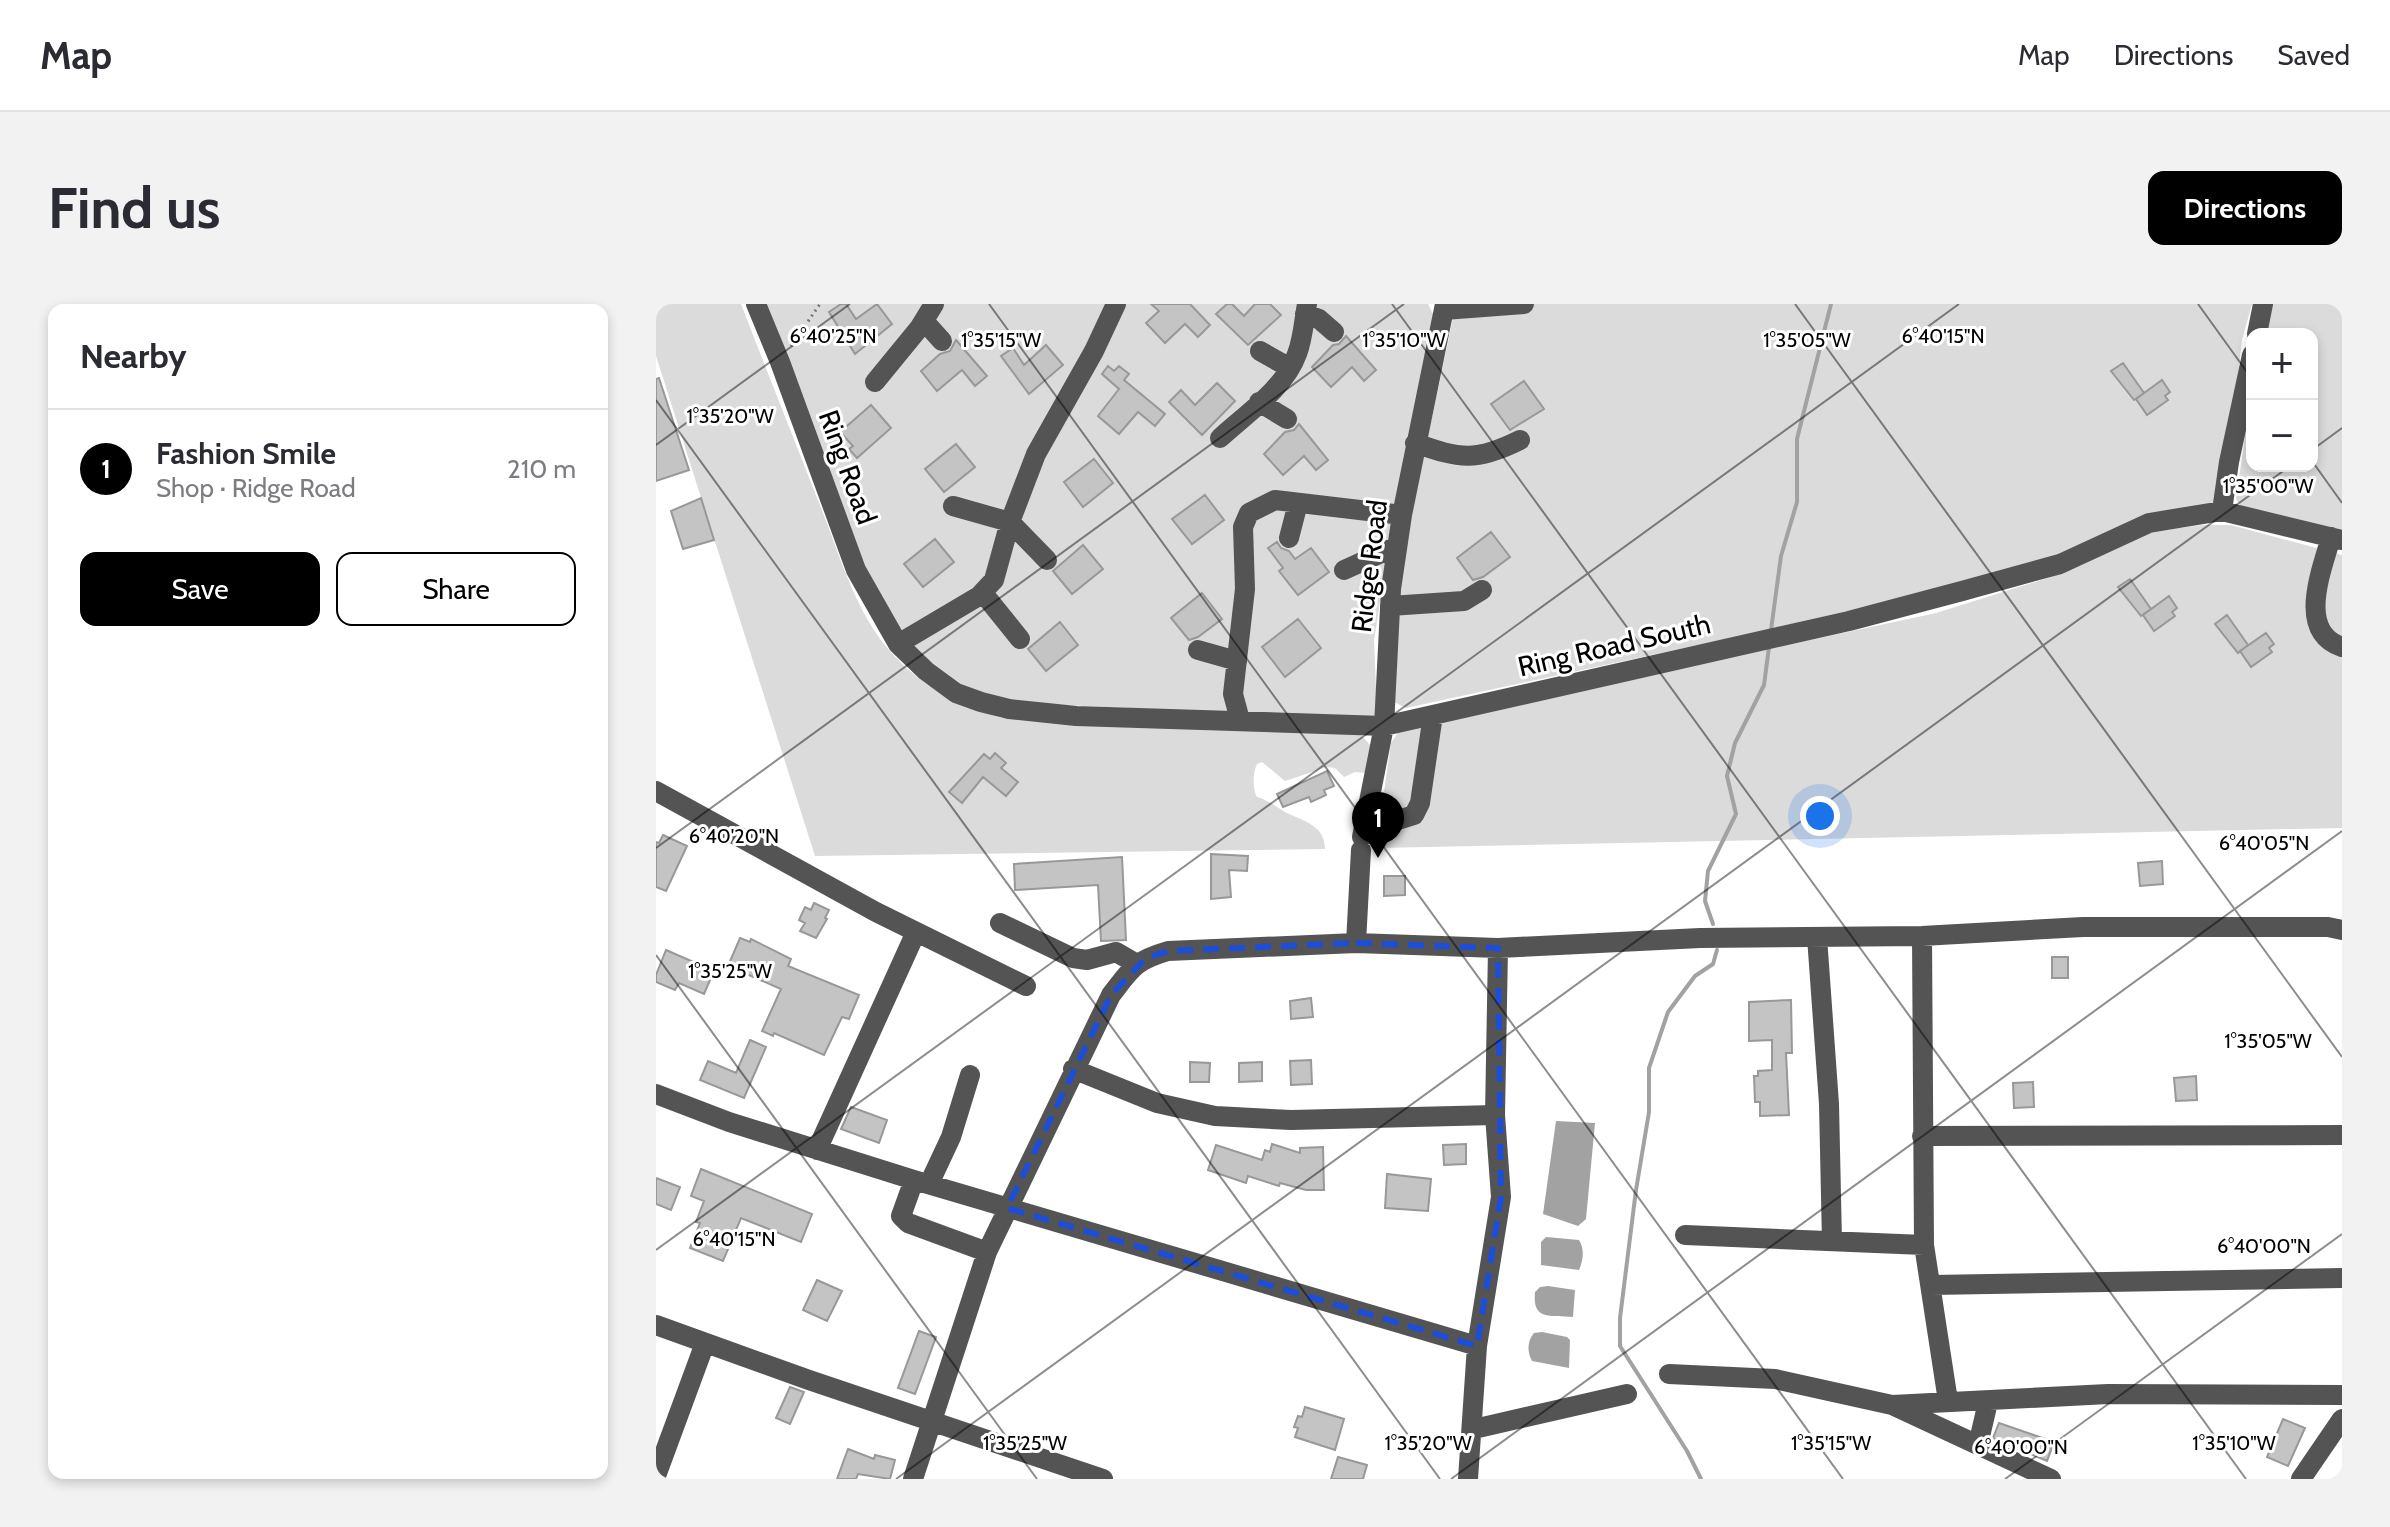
<!DOCTYPE html>
<html lang="en">
<head>
<meta charset="utf-8">
<style>
  body { margin:0; font-family:Cabin,sans-serif; background:#f2f2f3; color:#2b2b33 }
  .controls { position:absolute; right:24px; top:24px; display:grid; overflow:hidden; border-radius:16px; box-shadow:0 4px 12px #0003 }
  .controls button { width:72px; height:72px; display:grid; place-items:center; padding:0; border:0; border-bottom:2px solid #e1e1e2; background:#fff; color:#2b2b33; font:40px sans-serif }
  .you { position:absolute; left:1164px; top:512px; width:28px; height:28px; margin:-20px; border:6px solid #fff; border-radius:50%; background:#1a73e8; box-shadow:0 0 0 12px #1a73e833 }
  .badge { display:grid; place-items:center; width:52px; height:52px; border-radius:50%; background:#000; color:#fff; font-size:26px; font-weight:700 }
  .pin { position:absolute; translate:-50% -66px; filter:drop-shadow(0 2px 4px #0008) }
  .pin::after { content:''; position:absolute; top:42px; width:28px; height:24px; background:inherit; clip-path:polygon(0 0,100% 0,50% 100%) }
  .list { margin:0; padding:0; list-style:none }
  h2 { display:flex; justify-content:space-between; align-items:center; height:104px; margin:0; padding:0 32px; font-size:34px }
  h2 small { font-size:26px; font-weight:400; color:#7c7c81 }
  .list li { display:grid; grid-template-columns:52px 1fr auto; gap:24px; align-items:center; box-sizing:border-box; height:120px; padding:0 32px; border-top:2px solid #e1e1e2 }
  .list b { display:block; font-size:30px; white-space:nowrap }
  .list p { margin:0; font-size:26px; white-space:nowrap; color:#7c7c81 }
  .list em { font-size:26px; font-style:normal; color:#7c7c81 }
  .actions { display:flex; gap:16px; padding:24px 32px }
  .actions a { flex:1; padding:18px 0; border:2px solid #000; border-radius:16px; text-align:center; font-size:28px; color:#000 }
  .actions .main { background:#000; color:#fff }
  .map { position:relative; flex:none; width:1686px; height:1175px; overflow:hidden; border-radius:16px }
  header { display:flex; align-items:center; gap:48px; box-sizing:border-box; height:112px; padding:0 40px; background:#fff; border-bottom:2px solid #e1e1e2 }
  header strong { font-size:38px }
  nav { display:flex; gap:44px; margin-inline-start:auto; font-size:28px }
  .intro { display:flex; align-items:center; justify-content:space-between; box-sizing:border-box; height:192px; padding:0 48px }
  h1 { margin:0; font-size:56px }
  .button { padding:20px 36px; border-radius:16px; background:#000; color:#fff; font-size:28px; font-weight:700 }
  main { display:flex; gap:48px; padding:0 48px }
  aside { flex:1; background:#fff; border-radius:16px; box-shadow:0 4px 12px #0003 }
  .map>svg:first-child { display:block }
  .green { fill:#dbdbdb }
  .water { fill:#a2a2a2 }
  .lines { fill:none; stroke-linecap:round; stroke-linejoin:round }
  .stream { stroke:#a2a2a2; stroke-width:4 }
  .building { fill:#c4c4c4; stroke:#989898; stroke-width:2 }
  .path { stroke:#767676; stroke-width:3; stroke-dasharray:2 4; stroke-linecap:butt }
  .minor { stroke:#545454; stroke-width:20 }
  .marked { fill:none; stroke:#1d4ed8; stroke-width:6; stroke-dasharray:16 10; stroke-linejoin:round }
  .ticks { fill:none; stroke:#000; stroke-width:2; stroke-opacity:0.45 }
  .labels { text-anchor:middle; dominant-baseline:central; stroke-width:6; stroke-linejoin:round; paint-order:stroke }
  .street-label { font-size:28px; fill:#000; stroke:#fff }
  .ticks-label { font-size:20px; text-anchor:middle; fill:#000; stroke:#fff; stroke-width:6; stroke-linejoin:round; paint-order:stroke }
</style>
</head>
<body>
<header>
<strong>Map</strong>
<nav><a>Map</a><a>Directions</a><a>Saved</a></nav>
</header>
<div class="intro"><h1>Find us</h1><a class="button">Directions</a></div>
<main>
<aside>
<h2>Nearby<small></small></h2>
<ul class="list">
<li><span class="badge">1</span><div><b>Fashion Smile</b><p>Shop · Ridge Road</p></div><em>210 m</em></li>
</ul>
<div class="actions"><a class="main">Save</a><a>Share</a></div>
</aside>
<div class="map">
<svg width="1686" height="1175" viewBox="0 0 1686 1175">
  <rect width="100%" height="100%" fill="#fff"/>
  <!-- green -->
  <path class="green" d="M0 0H85C112 70 140 140 167 209 185 255 200 308 233 346 264 382 300 400 345 414L704 430 715 442 711 469 699 468 688 473 679 464 671 463 629 477 606 458 601 460C597 468 596 484 601 493 612 496 619 502 629 508 647 517 669 521 669 545L159 552 0 52Z
    M107 0H772L780 16 740 196 718 336 721 410 718 412 687 413 360 399C335 391 305 384 284 368 251 344 230 307 212 273Z
    M800 0H1596L1586 36 1577 120 1561 200 1464 224 1391 255 1326 276 1074 334 750 404 738 398 739 289Z
    M1615 0H1686V227L1587 205 1580 195 1596 84V162H1656V30H1608Z
    M1546 221H1575L1686 251V524L720 544 735 439 745 424 1280 309 1395 273 1496 228Z"/>
  <!-- water -->
  <path class="water" d="M900 817 939 819 930 915 922 922 887 910Z
    M890 933 923 936C929 945 927 957 923 966L885 961V938Z
    M892 982 919 986 917 1013C894 1011 876 1017 879 988L884 983Z
    M886 1028 911 1033 914 1036 913 1064 876 1057C871 1048 871 1037 878 1029Z"/>
  <g class="lines">
    <!-- stream -->
    <path class="stream" d="M1115 326 1125 252 1141 198V135L1175 0
      M1057 620 1049 597 1052 567 1080 510 1071 472 1079 439 1108 381 1113 343
      M1045 1175 1031 1147 964 1042V1014L980 886 993 808V764L1012 708 1039 672 1057 660 1061 646"/>
  </g>
  <!-- building -->
  <path class="building" d="M185 0H190L200 15 221 0 236 20 199 50 173 8Z
    M495 0H534L554 21 542 33 529 20 509 39 490 19 503 7Z
    M571 0H576L588 12 599 0H614L625 11 592 41 560 10Z
    M690 32 720 66 708 77 696 63 675 83 656 63 677 41 683 40Z
    M300 36 331 72 319 82 306 66 281 87 265 67 284 50 294 47Z
    M390 41 407 61 373 90 345 52 357 44 368 61Z
    M1467 59 1488 89 1478 96 1455 67Z
    M452 62 458 67 463 62 473 70 468 76 509 110 499 122 482 108 463 130 442 112 463 85 446 70Z
    M3 74 33 166 0 177V75Z
    M1506 76 1514 88 1509 92 1512 96 1491 111 1480 95Z
    M868 77 888 105 854 126 835 100Z
    M561 79 579 97 546 131 513 98 525 86 539 101Z
    M215 101 235 124 201 154 193 145 197 142 184 128Z
    M643 120 672 156 660 166 648 152 627 171 608 150 629 128 638 126Z
    M300 140 319 163 288 188 269 165Z
    M438 155 457 179 427 203 408 178Z
    M549 191 568 216 536 240 516 215Z
    M45 194 58 236 27 245 15 207Z
    M835 228 854 253 827 273 817 276 801 254Z
    M279 235 298 258 267 283 248 260Z
    M621 238 625 244 633 247 639 255 655 244 673 268 642 291 623 267 627 264 612 244Z
    M427 241 447 265 416 290 397 267Z
    M1474 275 1495 305 1485 312 1462 283Z
    M546 289 566 315 542 333 533 336 515 314Z
    M1513 292 1521 304 1516 308 1519 312 1498 327 1487 311Z
    M1571 311 1592 341 1582 349 1559 320Z
    M642 315 665 344 629 373 606 343Z
    M404 318 422 341 390 367 372 345Z
    M1610 329 1618 340 1613 344 1616 348 1595 363 1584 347Z
    M339 449 350 459 345 464 362 478 350 492 327 473 306 499 293 488 328 450 334 455Z
    M671 467 678 482 668 486 670 491 655 498 653 493 627 503 621 490Z
    M7 531 31 542 10 587 0 583V538L3 539Z
    M555 550 592 552 591 567 573 566 575 593 555 595Z
    M466 553 470 636 445 637 442 581 359 586 358 560Z
    M1506 557 1507 580 1484 582 1482 559Z
    M728 572H749V591L728 592Z
    M158 599 173 606 169 614 171 615 160 634 144 627 149 619 143 616 149 603 155 606Z
    M84 634 94 638 95 635 135 655 132 662 203 691 193 715 186 713 168 751 118 729 117 732 106 727 125 685 72 662Z
    M10 646 58 667 48 690 23 679 19 686 0 678V671Z
    M1396 653H1412V674H1396Z
    M655 694 657 713 635 715 634 697Z
    M1135 696 1136 749H1130L1133 811 1104 812V798H1099L1098 772H1102V767L1116 766V736L1093 737V698Z
    M94 736 110 743 88 794 44 776 52 757 80 769Z
    M655 756 656 780 635 781 634 757Z
    M534 758 554 759 553 778H534Z
    M606 758V777L583 778V759Z
    M1540 772 1541 796 1520 797 1518 774Z
    M1377 778 1378 803 1358 804 1357 779Z
    M195 803 231 816 223 839 185 825Z
    M616 840 644 849V844L667 843 668 886H650L624 879 623 882 592 872 590 879 552 866 560 841 606 856 609 846 614 848Z
    M810 840V860L788 861 787 841Z
    M45 865 156 910 145 938 85 914 67 957 34 944 44 919 40 918 48 897 35 892Z
    M731 870 775 875 772 907 729 904Z
    M0 874 24 883 15 906 0 900Z
    M161 976 186 987 171 1017 147 1006Z
    M263 1027 280 1033 259 1090 242 1084Z
    M134 1083 148 1088 134 1120 120 1114Z
    M649 1103 688 1115 679 1146 639 1133 642 1124 638 1123 642 1112 646 1113Z
    M1627 1115 1649 1124 1632 1162 1611 1153Z
    M1343 1119 1398 1138 1391 1157 1337 1134Z
    M192 1145 218 1155 219 1151 239 1156 234 1175 202 1170 200 1175H181Z
    M682 1153 711 1161 707 1175H675Z"/>
  <g class="lines">
    <!-- path -->
    <path class="path" d="M135 42 164 0"/>
    <!-- minor -->
    <path class="minor" d="M100 0 124 58 200 266 242 340 270 367 300 389 325 398 353 405 420 412 728 422 1193 317 1306 287 1404 260 1493 219 1566 207 1686 236
      M788 6 868 0
      M649 10 663 15 678 28
      M268 17 286 37
      M1601 30 1607 0
      M604 47 634 64
      M219 78 264 23 278 0
      M603 98 631 115
      M564 134C590 110 629 84 641 50 647 35 648 16 651 0
      M759 139C804 155 820 158 864 136
      M297 202 354 218 391 256
      M1566 207 1573 158 1596 51
      M1675 233C1666 266 1640 327 1686 343
      M633 234 642 199
      M688 266 741 242
      M327 289 364 335
      M734 302 808 297 826 286
      M242 340 323 292 338 276 354 218 380 150 438 47 460 0
      M542 346 581 357
      M584 416 577 390 589 285 587 223 593 209 619 196 746 211
      M0 487 220 608 370 682
      M711 511 742 516 758 511 764 499 777 411
      M706 533 728 422 735 285 746 211 789 0
      M344 619 417 654 431 656 460 648 479 659
      M1266 632 1268 941 1292 1097
      M1161 633 1173 800 1176 938
      M700 639 705 546
      M417 765 501 799 559 812 635 816 839 811
      M0 790 73 818 258 876 821 1042
      M1266 832 1686 831
      M161 846 260 628
      M258 876 245 912 252 919 331 948
      M273 880 295 833 314 771
      M1029 931 1268 941
      M1275 981 1686 974
      M0 1021 153 1076 447 1175
      M1013 1070 1119 1075 1236 1101
      M818 1125 971 1090
      M1322 1141 1332 1098
      M0 1172 49 1039
      M257 1175 331 948 455 691C476 664 478 657 512 647L700 639 842 644 1044 634 1266 632 1427 623H1672L1686 626
      M812 1175 821 1042 845 893 839 811 842 644
      M1395 1175 1236 1101 1452 1090 1686 1091
      M1645 1175 1686 1115"/>
  </g>
  <!-- marked area -->
  <path class="marked" d="M700 639 842 644 845 893 821 1042 351 904 455 691 490 654 512 647Z"/>
  <!-- ticks -->
  <path class="ticks" d="M333 0 1187 1175M736 0 1590 1175M1139 0 1686 753M1542 0 1596 75M0 96 784 1175M0 141 194 0M1656 146 1686 124M1656 157 1686 199M0 544 748 0M0 651 381 1175M0 946 1303 0M240 1175 1634 162M795 1175 1686 527M1349 1175 1686 930"/>
  <g class="labels">
    <!-- street labels -->
    <g class="street-label">
      <text transform="translate(192 163) rotate(70)">Ring Road</text>
      <text transform="translate(713 262) rotate(-83)">Ridge Road</text>
      <text transform="translate(958 341) rotate(-13)">Ring Road South</text>
    </g>
  </g>
  <g class="ticks-label">
    <text x="177" y="39">6°40'25"N</text>
    <text x="1287" y="39">6°40'15"N</text>
    <text x="345" y="43">1°35'15"W</text>
    <text x="748" y="43">1°35'10"W</text>
    <text x="1151" y="43">1°35'05"W</text>
    <text x="74" y="119">1°35'20"W</text>
    <text x="1612" y="189">1°35'00"W</text>
    <text x="78" y="539">6°40'20"N</text>
    <text x="1608" y="546">6°40'05"N</text>
    <text x="74" y="674">1°35'25"W</text>
    <text x="1612" y="744">1°35'05"W</text>
    <text x="78" y="942">6°40'15"N</text>
    <text x="1608" y="949">6°40'00"N</text>
    <text x="369" y="1146">1°35'25"W</text>
    <text x="772" y="1146">1°35'20"W</text>
    <text x="1175" y="1146">1°35'15"W</text>
    <text x="1578" y="1146">1°35'10"W</text>
    <text x="1365" y="1150">6°40'00"N</text>
  </g>
</svg>
<div class="controls">
<button>+</button>
<button>−</button>
</div>
<div class="you"></div>
<div class="pin badge" style="left:722px;top:554px">1</div>
</div>
</main>
</body>
</html>
